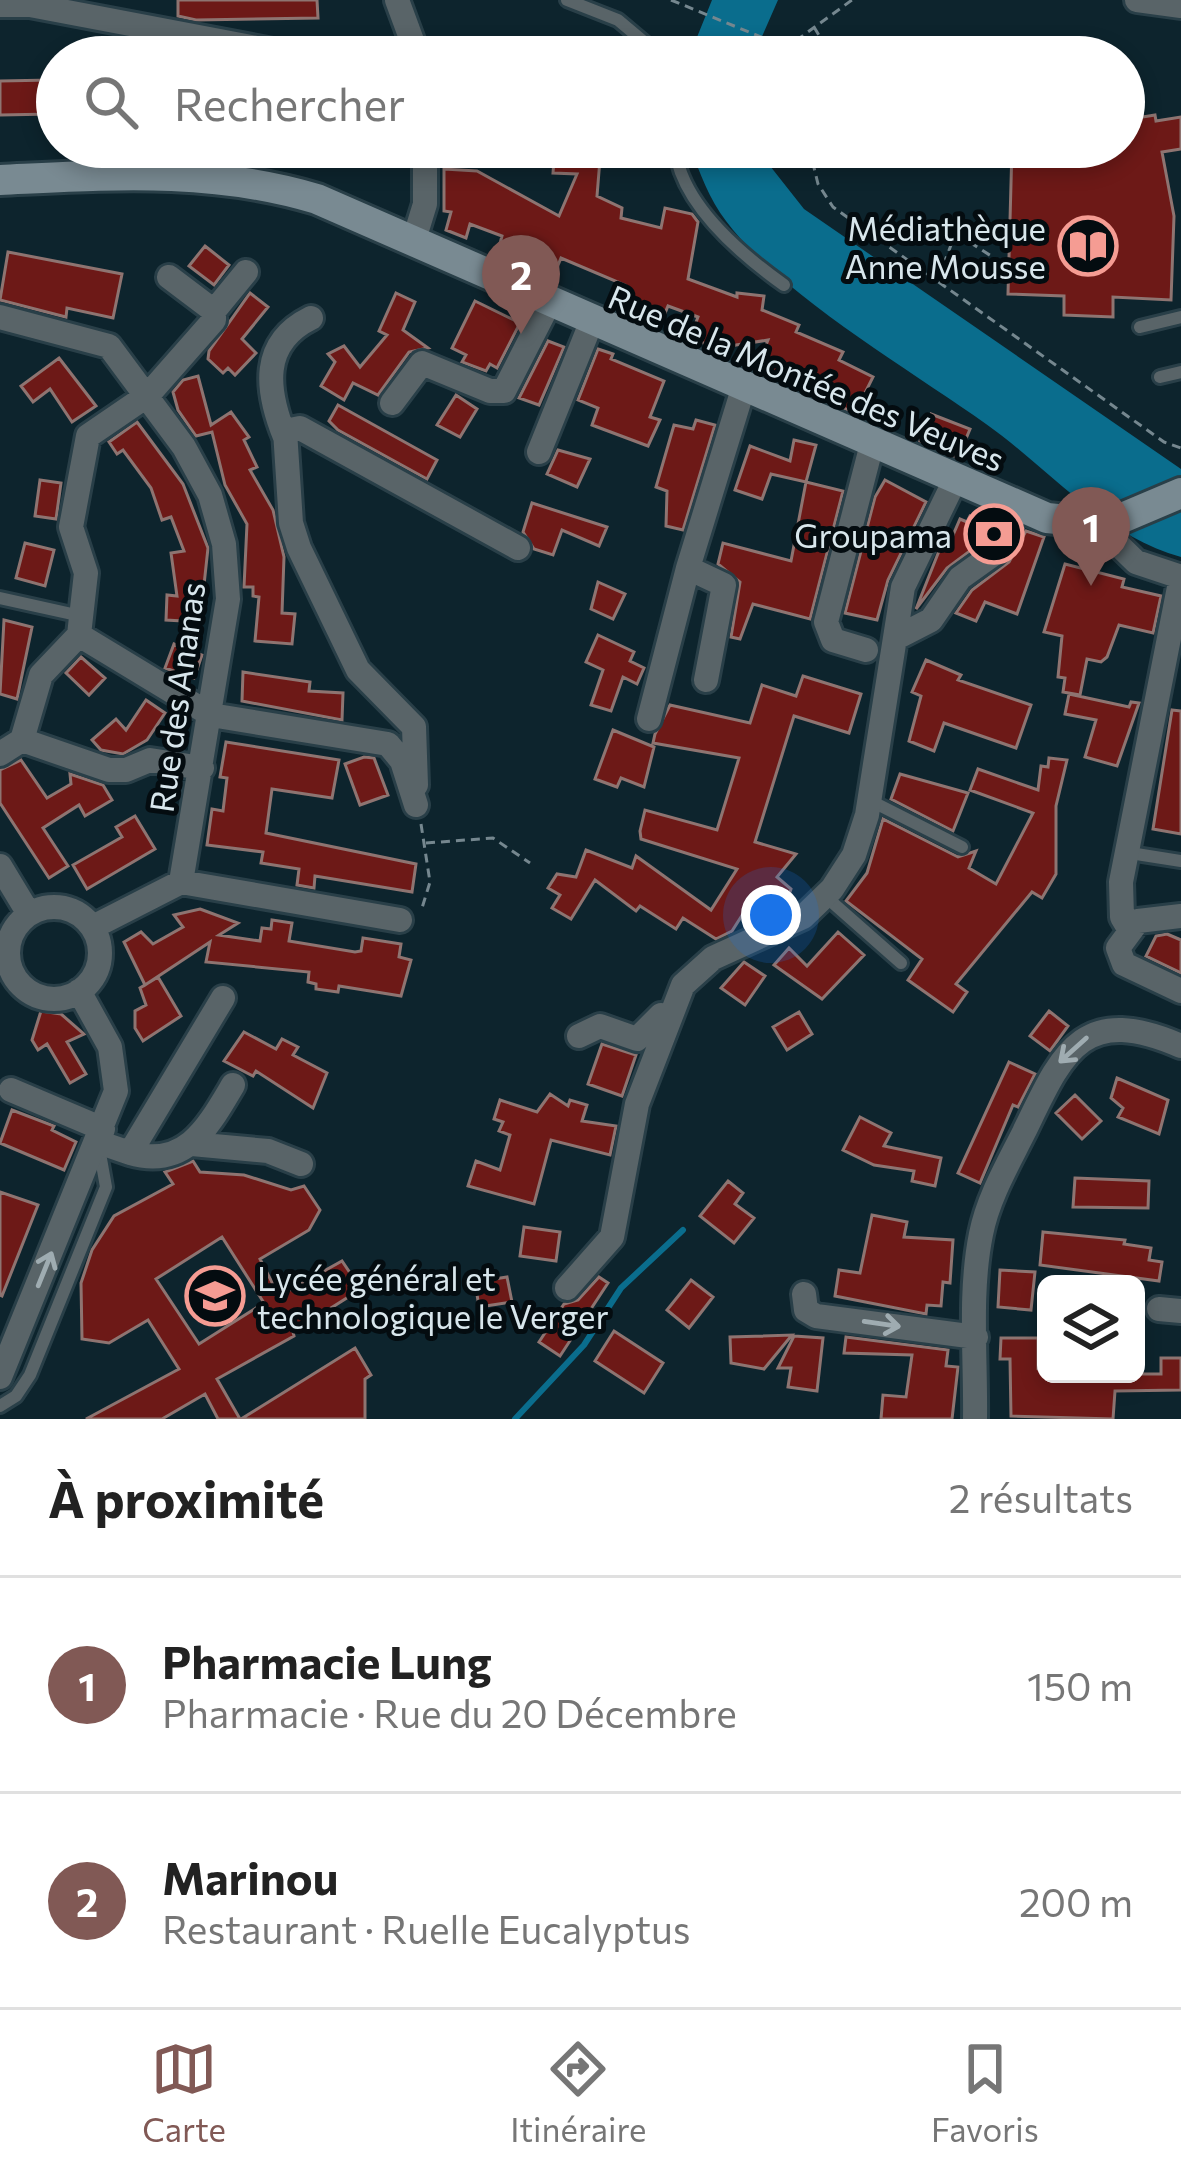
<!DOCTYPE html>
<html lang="fr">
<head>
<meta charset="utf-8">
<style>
  body { margin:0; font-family:Commissioner,sans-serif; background:#f2f2f2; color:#222 }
  .controls { position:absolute; right:36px; bottom:36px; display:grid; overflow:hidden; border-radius:18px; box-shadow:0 6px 18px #0003 }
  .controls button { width:108px; height:108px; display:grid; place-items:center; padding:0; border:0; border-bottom:3px solid #e0e0e0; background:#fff; color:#222; font:60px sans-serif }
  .you { position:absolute; left:771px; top:915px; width:42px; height:42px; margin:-30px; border:9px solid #fff; border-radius:50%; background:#1a73e8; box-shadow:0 0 0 18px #1a73e833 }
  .badge { display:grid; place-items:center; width:78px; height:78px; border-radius:50%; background:#815955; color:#fff; font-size:39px; font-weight:700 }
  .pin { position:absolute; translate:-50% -99px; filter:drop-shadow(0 3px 6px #0008) }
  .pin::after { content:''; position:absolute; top:63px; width:42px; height:36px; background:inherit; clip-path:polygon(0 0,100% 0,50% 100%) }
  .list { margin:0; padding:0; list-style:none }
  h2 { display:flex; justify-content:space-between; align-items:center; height:156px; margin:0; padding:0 48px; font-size:51px }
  h2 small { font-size:39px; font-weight:400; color:#767676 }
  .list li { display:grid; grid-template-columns:78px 1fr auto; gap:36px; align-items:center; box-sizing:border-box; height:216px; padding:0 48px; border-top:3px solid #e0e0e0 }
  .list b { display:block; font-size:45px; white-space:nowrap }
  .list p { margin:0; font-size:39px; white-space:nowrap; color:#767676 }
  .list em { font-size:39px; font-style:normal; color:#767676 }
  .icon { flex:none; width:66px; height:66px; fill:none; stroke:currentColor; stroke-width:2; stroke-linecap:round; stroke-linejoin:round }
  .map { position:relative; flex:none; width:1181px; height:1419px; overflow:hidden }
  .search { position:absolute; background:#fff; box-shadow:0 6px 18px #0003; left:36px; right:36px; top:36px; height:132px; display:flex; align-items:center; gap:30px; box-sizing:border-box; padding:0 42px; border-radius:66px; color:#767676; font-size:45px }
  .sheet { height:588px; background:#fff }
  nav { display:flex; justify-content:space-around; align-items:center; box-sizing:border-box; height:168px; border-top:3px solid #e0e0e0; background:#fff; font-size:33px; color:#767676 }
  nav a { display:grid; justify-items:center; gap:6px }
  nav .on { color:#815955 }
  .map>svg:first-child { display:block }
  .water { fill:#0a6d8d }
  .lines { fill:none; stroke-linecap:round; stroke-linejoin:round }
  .stream { stroke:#0a6d8d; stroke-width:6 }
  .building { fill:#6d1917; stroke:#8e7471; stroke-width:3; fill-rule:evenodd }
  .lane-casing { stroke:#293f48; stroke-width:18 }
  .street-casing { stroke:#293f48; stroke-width:30 }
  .secondary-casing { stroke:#293f48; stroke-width:36 }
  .path { stroke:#75878f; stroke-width:3; stroke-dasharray:9 6; stroke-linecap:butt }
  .lane { stroke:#596468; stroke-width:12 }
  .street { stroke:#596468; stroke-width:24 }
  .secondary { stroke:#798a92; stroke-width:30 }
  .oneway { stroke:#9facb1 }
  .labels { text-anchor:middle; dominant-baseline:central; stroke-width:10; stroke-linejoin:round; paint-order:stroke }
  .poi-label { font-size:33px; fill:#d8e6ec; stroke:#040c10; text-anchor:end }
  .street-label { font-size:33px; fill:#d8e6ec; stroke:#040c10 }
</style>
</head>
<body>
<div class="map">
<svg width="1181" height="1419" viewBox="0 0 1181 1419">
  <rect width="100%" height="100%" fill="#0d242d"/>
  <!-- water -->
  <path class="water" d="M712 0H778L753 57H689Z
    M690 147H755L804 209 1181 469V557C1102 535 1051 470 986 424 909 369 781 295 726 221 709 199 700 173 690 147Z"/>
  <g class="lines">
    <!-- stream -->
    <path class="stream" d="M515 1419 584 1345 621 1288 683 1230"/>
  </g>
  <!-- building -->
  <path class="building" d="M178 0H317L318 18 196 20 178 16Z
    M51 80 52 114 0 115V81Z
    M1155 115 1156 121 1181 117V149L1162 152 1174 216 1171 300 1113 297V317L1064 315V296L1008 294 1012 147H1124V120Z
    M555 147H601L597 196 622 208 621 218 661 228 665 208 692 214 698 222 688 279 737 297V293L764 296 762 310 799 325 796 332 843 352 839 360 873 377 855 413 835 404 843 389 783 364 778 379 756 370 768 340 717 348 690 338 698 317 668 306 663 318 619 301 625 285 561 258 554 275 498 251 502 236 470 224 466 238 446 230 451 212 444 211V169L477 171 559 216 577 174 553 173Z
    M205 246 229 265 214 285 189 266Z
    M8 252 122 274 113 318 67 308 66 317 0 300Z
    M250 293 268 307 242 339 256 353 235 375 228 368 223 373 208 359 209 351Z
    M396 293 415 302 403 330 428 348 409 352 378 395 353 383 344 400 321 386 335 362 328 354 344 346 360 367 387 335 379 331Z
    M475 301 520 323 497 368 490 364 486 371 462 362 466 355 452 348Z
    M548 341 564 347 539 405 519 398Z
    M598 349 613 354 611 359 664 381 650 417 660 420 648 446 592 425 598 408 578 400Z
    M59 358 96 406 72 422 50 389 33 402 21 386Z
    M198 376 211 425 231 412 249 437 244 440 257 467 250 470 273 510 284 557 282 613 295 614 292 644 255 641 259 597 253 596V587H244L247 524 225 485 212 432 196 436 178 410 173 392 183 380Z
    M456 395 477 409 460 437 437 425Z
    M338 405 437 460 427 479 338 430 329 421Z
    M931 414 970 429 958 458 920 441Z
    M696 420 715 425 683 530 666 526 667 491 656 487 674 425 693 429Z
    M137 422 183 484 208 548 200 622 166 620 167 595 177 596 171 553 184 551 171 517 162 520 151 488 123 450 117 454 109 442Z
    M794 440 816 445 806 482 771 474 762 499 735 490 750 446 790 461Z
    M558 450 590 459 577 487 547 474Z
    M40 480 61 483 56 519 35 516Z
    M885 480 926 502 888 580 877 620 845 613 875 497Z
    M806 482 843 491 810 619 753 604 740 639 731 637 740 582 718 564 723 543 791 561Z
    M532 503 607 527 599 546 562 530 553 555 534 549 523 532Z
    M970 516 991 525 982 542 947 568 916 609 941 546 947 549 960 519 967 522Z
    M1026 531 1044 537 1017 614 985 602 976 621 956 613 972 590 1009 562Z
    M25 543 54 550 45 586 16 578Z
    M1065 564 1124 579 1122 587 1161 596 1153 633 1119 625 1107 657 1101 662 1087 659 1080 695 1063 692 1065 678 1058 677 1062 636 1044 632Z
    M598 582 625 594 613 619 591 609Z
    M4 620 32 627 17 699 0 694Z
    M598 635 634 652 630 661 644 668 637 684 623 677 611 711 591 705 603 670 586 662Z
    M174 644 202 655 194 678 165 668Z
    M81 657 105 678 89 695 66 673Z
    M926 660 961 675 958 680 1031 705 1016 748 944 723 934 751 909 741 921 696 912 692Z
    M243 672 310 682 309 691 343 693 342 720 242 701Z
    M803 676 861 694 849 733 794 716 755 842 796 854 777 877 791 889 786 904 755 895 732 931 716 939 683 918 676 929 640 906 636 911 595 880 571 919 552 908 560 895 548 888 557 874 576 877 586 850 632 868 636 856 711 910 737 869 641 839 640 831 645 810 717 830 739 758 653 743 655 734 670 705 750 723 762 685 796 696Z
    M1069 694 1129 707 1131 702 1139 703 1117 766 1085 757 1096 720 1065 714Z
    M146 700 165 713 147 740 123 754 101 750 92 740 116 719 126 730Z
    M1172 710 1181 711V834L1153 829Z
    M613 730 654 747 644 787 621 778 617 787 595 779Z
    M226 742 339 760 332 798 272 789 266 833 416 864 412 892 315 876 314 888 297 885 299 869 261 863 263 852 207 845 212 809 223 811 227 778 220 777Z
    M364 757 374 758 388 795 360 805 345 764Z
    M1049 758 1067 760 1056 806V874L1042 898 1032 892 956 984 967 992 953 1012 908 980 922 959 846 901 867 873 883 819 958 857 976 851 969 868 996 884 1033 813 970 790 978 769 1038 790 1041 766 1048 767Z
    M21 760 47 798 71 784 70 774 103 785 112 800 85 816 79 805 43 828 68 866 49 878 0 803V770Z
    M900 774 968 793 953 831 891 799Z
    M135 816 155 849 87 889 73 865 122 837 116 827Z
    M200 909 238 923 219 935 260 941 262 928 271 929 272 920 292 923 289 941 355 952 361 951 363 938 401 944 399 957 411 960 401 996 339 986 338 992 316 989V984L308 982 309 972 206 962 210 942 145 985 124 942 141 932 153 944 183 927 174 915Z
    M838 932 864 955 822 999 774 965 789 948 807 966Z
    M1167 934 1181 940V973L1146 956 1156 936Z
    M744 962 765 976 745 1005 721 988Z
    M158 977 181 1016 143 1041 135 1028V1011L146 1005 140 988Z
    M41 1011 61 1014 84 1034 67 1042 86 1074 70 1083 47 1044 38 1050 32 1040Z
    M1049 1011 1068 1026 1050 1051 1030 1036Z
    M799 1012 812 1034 787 1050 773 1027Z
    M244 1032 276 1049 282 1039 298 1047 293 1055 327 1073 313 1108 256 1071 253 1076 224 1061Z
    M602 1044 636 1055 622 1096 588 1084Z
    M1009 1062 1035 1074 1018 1107 1013 1105 980 1183 958 1173Z
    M1117 1078 1168 1100 1159 1134 1118 1117 1123 1108 1111 1098Z
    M550 1094 568 1106 570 1100 587 1105 582 1121 616 1126 610 1155 551 1140 534 1204 468 1186 476 1161 500 1170 510 1135 499 1131 503 1122 494 1119 500 1100 537 1112Z
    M1075 1095 1101 1121 1082 1139 1056 1113Z
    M12 1110 54 1126 52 1130 76 1142 64 1170 0 1143Z
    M860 1117 891 1133 884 1146 941 1158 935 1186 912 1181 914 1171 874 1165 843 1150Z
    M193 1161 200 1172 244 1175 291 1190 304 1186 320 1210 309 1230 260 1259 279 1296 342 1261 361 1289 293 1332 294 1336 217 1379 240 1419H218L205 1394 162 1419H86L179 1369 148 1320 109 1343 82 1339 81 1283 92 1250 114 1216 173 1184 165 1172ZM222 1237 264 1303 199 1344 156 1279Z
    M1075 1178 1149 1181 1148 1208 1073 1207Z
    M728 1181 743 1193 735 1204 754 1218 734 1243 700 1216Z
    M0 1192 38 1205 2 1296 0 1295Z
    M872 1215 907 1222 904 1237 953 1240 950 1283 943 1282 941 1306 927 1305 926 1314 835 1296 839 1270 860 1273Z
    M524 1227 560 1232 556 1261 520 1256Z
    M1043 1232 1125 1240 1124 1244 1151 1248 1149 1260 1162 1262 1159 1281 1040 1265Z
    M1000 1270 1035 1272 1031 1310 998 1307Z
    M507 1277 512 1302 479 1307 475 1282Z
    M599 1277 608 1283 560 1356 539 1342 564 1304 578 1300Z
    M691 1280 713 1297 689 1328 667 1310Z
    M614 1331 663 1363 644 1393 595 1361Z
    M792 1335 764 1369 731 1363 730 1337Z
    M794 1336 823 1338 817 1391 788 1387 791 1368H778Z
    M846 1337 948 1350 946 1366 958 1367 952 1419H881L883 1395 906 1397 912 1355 844 1353Z
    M1001 1338H1038V1369L1046 1374H1161V1358H1181V1390L1115 1391 1113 1419 1011 1416 1010 1359H1000Z
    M355 1348 371 1375 365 1379V1419H241Z"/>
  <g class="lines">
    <defs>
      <path id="lane" d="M567 0 618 20 662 57
        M675 147C680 204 742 255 784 285
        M1140 327 1181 317
        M1160 377 1181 372
        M0 598 81 616
        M869 800 962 847
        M1130 853 1181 861
        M825 896 901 963
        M0 1406 16 1396 30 1375 106 1187 98 1142"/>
      <path id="street" d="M397 0 418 57
        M1137 0 1181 6
        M0 5H30L304 57
        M413 243 425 204V147
        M169 277 214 311V320L148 395 88 436 71 527 86 573 79 635 211 715 388 744 402 761 416 805
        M214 311 246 272
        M0 317 109 346 184 447 210 495 224 544 228 599 181 882
        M392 403 422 363 490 391H504L549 303
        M285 437C266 390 260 343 311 318
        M539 452 591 323
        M1098 525 1136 562 1181 577
        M896 638 931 620 960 578 995 553 1019 508
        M866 650 833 640 826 622 872 444
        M706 680 724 585 688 568 743 389
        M649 719 688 568
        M22 740 41 675 79 635
        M0 754 22 740 109 770H126L150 760 202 768
        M416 785 414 727 358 670 299 548 291 523 285 431 300 428 518 548
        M0 866 29 914
        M8 953a46 46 0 1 1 92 0a46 46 0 1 1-92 0Z
        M1181 916 1138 921 1118 948 1124 964 1181 991
        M93 927 181 882 400 920
        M1128 927 1122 917 1121 882 1181 577
        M579 1036 600 1026 637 1039 661 1015
        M11 1090 103 1129
        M98 1142 130 1153 223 998
        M192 1144 268 1151 301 1164
        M130 1153C186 1169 208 1127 233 1085
        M567 1288 612 1237 637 1104 683 985 713 958 803 917 832 889 854 855 867 815 903 587 955 480
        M804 1294 806 1310 816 1316 976 1337
        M1159 1309 1181 1311
        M0 1377 116 1091 110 1047 79 991
        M975 1419C976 1359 969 1293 981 1234 988 1198 1008 1164 1024 1132 1062 1054 1081 1002 1181 1046"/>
      <path id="secondary" d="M0 180C109 175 211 167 317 199L1047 518 1108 524 1181 493"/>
    </defs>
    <!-- lane casing -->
    <use href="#lane" class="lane-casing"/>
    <!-- street casing -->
    <use href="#street" class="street-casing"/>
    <!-- secondary casing -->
    <use href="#secondary" class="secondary-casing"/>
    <!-- path -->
    <path class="path" d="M671 0 795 51
      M814 27 832 57
      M794 57 801 37 852 0
      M809 147 818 184 833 207 1164 442 1181 448
      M957 234 1002 263
      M938 279 961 219
      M421 824 430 882 422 908
      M426 843 493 838 530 863"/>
    <!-- lane -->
    <use href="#lane" class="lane"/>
    <!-- street -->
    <use href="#street" class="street"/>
    <!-- secondary -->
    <use href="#secondary" class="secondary"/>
  </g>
  <!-- one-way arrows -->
  <defs><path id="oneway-shaft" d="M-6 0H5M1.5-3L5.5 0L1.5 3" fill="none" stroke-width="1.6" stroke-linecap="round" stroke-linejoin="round" transform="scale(3)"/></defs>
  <g class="oneway">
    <use href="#oneway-shaft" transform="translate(1073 1050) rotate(138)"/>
    <use href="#oneway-shaft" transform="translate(45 1269) rotate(-68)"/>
    <use href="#oneway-shaft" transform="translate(882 1324) rotate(8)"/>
  </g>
  <!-- icons -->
  <defs>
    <symbol id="library-ring" viewBox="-11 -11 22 22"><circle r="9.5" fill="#040c10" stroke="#f59c93" stroke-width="1.5"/><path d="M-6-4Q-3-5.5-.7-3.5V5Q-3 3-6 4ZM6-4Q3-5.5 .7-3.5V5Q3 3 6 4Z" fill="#f59c93"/></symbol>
    <symbol id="bank-ring" viewBox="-11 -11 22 22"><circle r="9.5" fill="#040c10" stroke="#f59c93" stroke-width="1.5"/><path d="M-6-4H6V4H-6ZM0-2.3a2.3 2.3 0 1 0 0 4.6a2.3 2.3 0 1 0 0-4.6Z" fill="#f59c93"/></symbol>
    <symbol id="school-ring" viewBox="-11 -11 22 22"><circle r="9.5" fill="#040c10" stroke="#f59c93" stroke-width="1.5"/><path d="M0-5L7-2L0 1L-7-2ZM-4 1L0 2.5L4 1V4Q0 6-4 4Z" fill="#f59c93"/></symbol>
  </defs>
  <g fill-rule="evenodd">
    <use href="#library-ring" x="1055" y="213" width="66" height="66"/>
    <use href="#bank-ring" x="961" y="501" width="66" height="66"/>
    <use href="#school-ring" x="182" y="1263" width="66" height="66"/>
  </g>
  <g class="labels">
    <!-- poi labels -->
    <g class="poi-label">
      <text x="1046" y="227">Médiathèque<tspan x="1046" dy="38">Anne Mousse</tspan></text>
      <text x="952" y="534">Groupama</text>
      <text x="257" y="1277" text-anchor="start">Lycée général et<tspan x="257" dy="38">technologique le Verger</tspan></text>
    </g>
    <!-- street labels -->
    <g class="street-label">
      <text transform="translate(807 377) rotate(23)">Rue de la Montée des Veuves</text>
      <text transform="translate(176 697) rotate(-82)">Rue des Ananas</text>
    </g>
  </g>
</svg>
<div class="controls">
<button><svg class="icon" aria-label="layers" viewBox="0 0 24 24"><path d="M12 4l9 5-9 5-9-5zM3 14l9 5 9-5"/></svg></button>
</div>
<div class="you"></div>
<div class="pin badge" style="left:1091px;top:586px">1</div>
<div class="pin badge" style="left:521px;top:334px">2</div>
<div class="search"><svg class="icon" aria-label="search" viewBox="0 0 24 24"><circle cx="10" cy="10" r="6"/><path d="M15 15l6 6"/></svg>Rechercher</div>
</div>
<section class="sheet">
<h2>À proximité<small>2 résultats</small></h2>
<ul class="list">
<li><span class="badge">1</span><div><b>Pharmacie Lung</b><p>Pharmacie · Rue du 20 Décembre</p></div><em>150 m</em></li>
<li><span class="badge">2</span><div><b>Marinou</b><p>Restaurant · Ruelle Eucalyptus</p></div><em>200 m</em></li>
</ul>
</section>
<nav>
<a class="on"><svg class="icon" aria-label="map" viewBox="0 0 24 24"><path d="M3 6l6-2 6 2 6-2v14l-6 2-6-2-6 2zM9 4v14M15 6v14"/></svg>Carte</a>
<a><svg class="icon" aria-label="directions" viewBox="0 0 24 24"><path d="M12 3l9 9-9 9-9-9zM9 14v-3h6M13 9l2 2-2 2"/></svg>Itinéraire</a>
<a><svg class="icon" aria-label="saved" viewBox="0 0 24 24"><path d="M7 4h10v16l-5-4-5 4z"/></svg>Favoris</a>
</nav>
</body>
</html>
